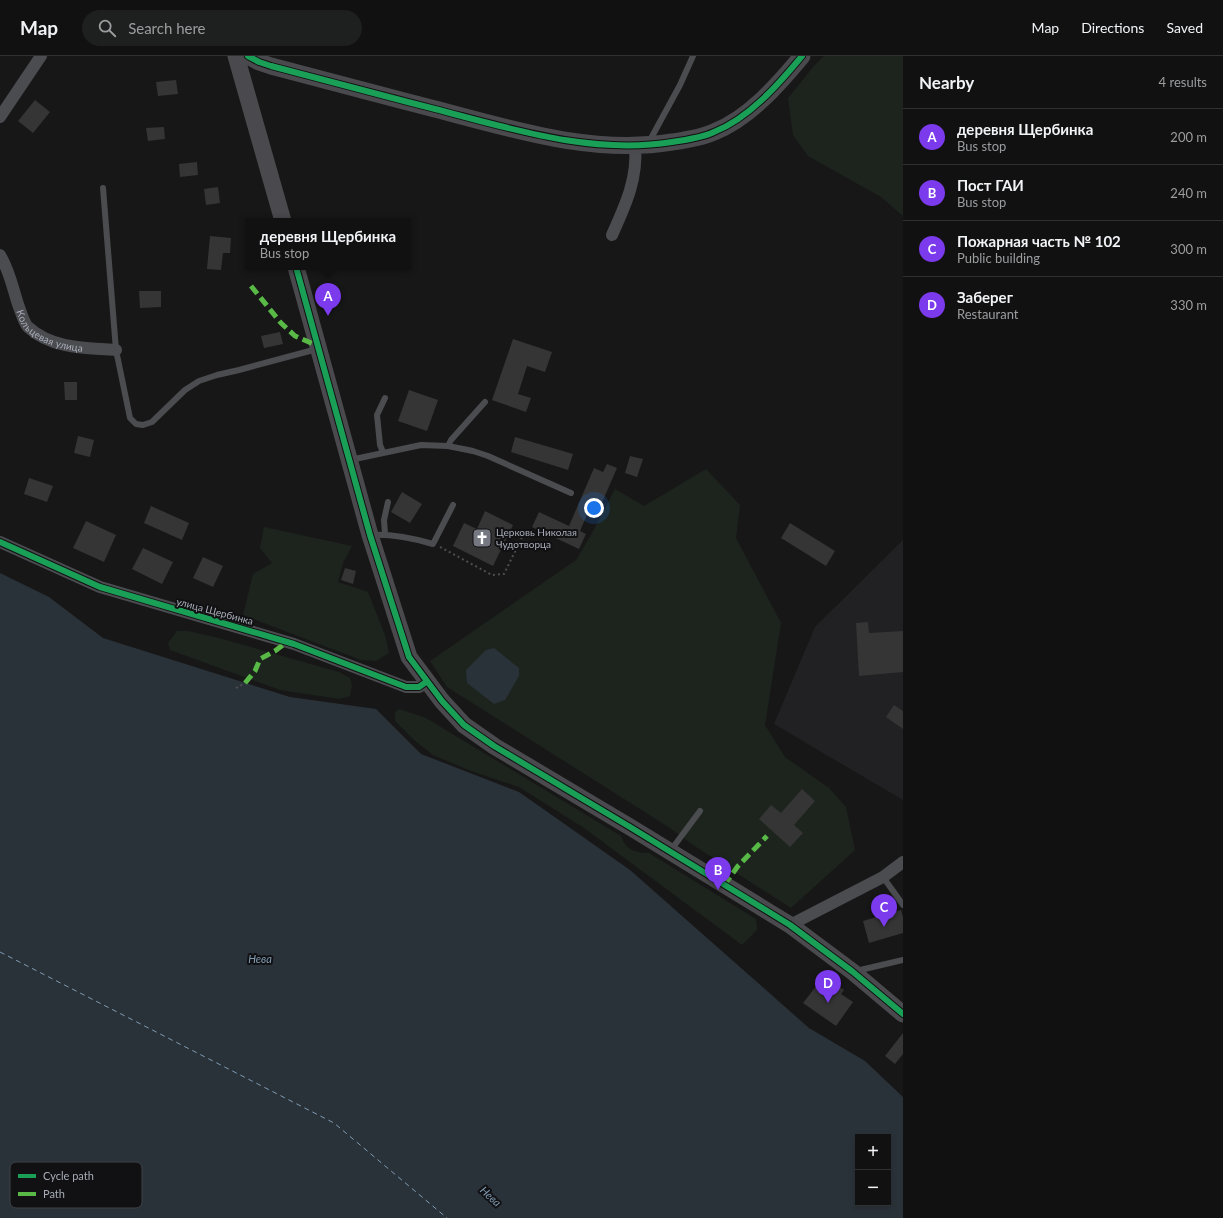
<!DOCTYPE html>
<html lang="en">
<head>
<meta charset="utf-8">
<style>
  body { margin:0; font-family:Lato,sans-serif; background:#1e1f1f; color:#f1f3f6 }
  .controls { position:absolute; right:12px; bottom:12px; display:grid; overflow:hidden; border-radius:0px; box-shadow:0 2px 6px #0003 }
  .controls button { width:36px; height:36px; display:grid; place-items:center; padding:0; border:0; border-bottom:1px solid #303131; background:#111; color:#f1f3f6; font:20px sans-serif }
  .you { position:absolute; left:594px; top:452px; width:14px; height:14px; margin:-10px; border:3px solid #fff; border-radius:50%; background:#1a73e8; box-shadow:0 0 0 6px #1a73e833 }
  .badge { display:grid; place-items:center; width:26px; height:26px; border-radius:50%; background:#7c3aed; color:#fff; font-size:13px; font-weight:700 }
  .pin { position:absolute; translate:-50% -33px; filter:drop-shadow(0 1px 2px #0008) }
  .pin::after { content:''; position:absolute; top:21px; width:14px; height:12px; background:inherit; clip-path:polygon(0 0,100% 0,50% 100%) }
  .popup { position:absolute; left:245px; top:162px; width:166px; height:52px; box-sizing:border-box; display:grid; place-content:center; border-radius:0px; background:#111; filter:drop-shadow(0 1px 3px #0005); font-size:13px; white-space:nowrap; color:#9c9d9f }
  .popup b { font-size:15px; color:#f1f3f6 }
  .popup::after { content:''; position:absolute; left:50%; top:100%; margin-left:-8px; border:8px solid transparent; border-top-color:#111 }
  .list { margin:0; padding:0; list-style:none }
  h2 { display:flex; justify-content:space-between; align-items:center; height:52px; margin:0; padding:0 16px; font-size:17px }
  h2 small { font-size:13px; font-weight:400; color:#9c9d9f }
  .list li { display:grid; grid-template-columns:26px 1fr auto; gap:12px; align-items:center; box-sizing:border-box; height:56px; padding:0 16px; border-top:1px solid #303131 }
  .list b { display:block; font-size:15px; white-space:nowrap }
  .list p { margin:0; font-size:13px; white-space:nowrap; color:#9c9d9f }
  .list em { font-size:13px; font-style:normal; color:#9c9d9f }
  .icon { flex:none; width:22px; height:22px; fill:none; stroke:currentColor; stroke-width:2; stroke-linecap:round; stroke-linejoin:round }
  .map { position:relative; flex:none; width:903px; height:1162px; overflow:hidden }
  header { display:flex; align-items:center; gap:24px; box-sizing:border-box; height:56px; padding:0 20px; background:#111; border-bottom:1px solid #303131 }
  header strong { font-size:19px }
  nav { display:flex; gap:22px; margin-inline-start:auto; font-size:14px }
  .search { width:280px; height:36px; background:#1e1f1f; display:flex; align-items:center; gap:10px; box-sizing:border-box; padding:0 14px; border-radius:22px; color:#9c9d9f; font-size:15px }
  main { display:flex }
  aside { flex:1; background:#111 }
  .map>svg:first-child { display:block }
  .built { fill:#212123 }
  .green { fill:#1d241e }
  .water { fill:#2a3239; fill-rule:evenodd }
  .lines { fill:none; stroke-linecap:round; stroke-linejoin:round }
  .ferry { stroke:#7f9bb3; stroke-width:1; stroke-dasharray:5 4; stroke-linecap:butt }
  .building { fill:#353536 }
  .path { stroke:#4d4e52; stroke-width:2; stroke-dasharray:2 3; stroke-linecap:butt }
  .lane { stroke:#4b4c50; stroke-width:6 }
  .street { stroke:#4b4c50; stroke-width:12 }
  .secondary { stroke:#4a4a4e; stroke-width:17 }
  .quiet { stroke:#58b947; stroke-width:5; stroke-dasharray:10 5; stroke-linecap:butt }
  .cycleway-casing { stroke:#111113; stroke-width:8 }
  .cycleway { stroke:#1a9f57; stroke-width:6 }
  .labels { text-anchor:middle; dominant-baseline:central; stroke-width:4; stroke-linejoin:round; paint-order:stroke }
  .street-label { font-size:10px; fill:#a8adb8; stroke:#111113 }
  .poi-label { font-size:10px; fill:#a8adb8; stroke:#111113; text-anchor:start }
  .water-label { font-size:11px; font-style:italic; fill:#7f9bb3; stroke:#111113 }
  .key { fill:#111113; stroke:#3e4045; stroke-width:1 }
  .key-label { font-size:11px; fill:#a8adb8 }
</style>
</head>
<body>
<header>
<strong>Map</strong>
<div class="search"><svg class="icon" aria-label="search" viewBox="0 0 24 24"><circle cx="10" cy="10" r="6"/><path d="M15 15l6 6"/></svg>Search here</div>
<nav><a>Map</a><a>Directions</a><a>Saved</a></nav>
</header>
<main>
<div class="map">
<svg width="903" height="1162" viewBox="0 0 903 1162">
  <rect width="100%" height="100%" fill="#171717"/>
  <!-- built -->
  <path class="built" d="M903 484V744L774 668 815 571Z"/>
  <!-- green -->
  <path class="green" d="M824 0H903V160L881 141 808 100 793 79 788 42 814 10Z
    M706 413 740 449 736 482 781 567 765 669 785 701 829 732 846 751 855 794 791 852 693 789 670 772 447 631 430 605 576 504 591 479 615 433 644 450Z
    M264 471 352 490 343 507 338 526 368 536 385 579 389 597 376 605 361 604 243 559 253 518 272 507 260 492Z
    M177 575H188L219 582 339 616 350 622 352 630 350 640 339 643 280 634 170 594 168 587Z
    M399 653 426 662 621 780C626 794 635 797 649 797L756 863 757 874 742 889 584 772 519 731 471 715 433 699 413 683 395 665V656Z"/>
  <!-- water -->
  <path class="water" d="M0 517 49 541 103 582 290 641 376 653 421 698 519 736 630 814 809 972 865 1005 903 1041V1162H0ZM858 1081H888V1147H858Z
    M494 592 519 612V620L505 644 494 648 467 627 466 614 486 594Z"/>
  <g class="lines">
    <!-- ferry -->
    <path class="ferry" d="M0 896 334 1067 447 1162"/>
  </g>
  <!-- building -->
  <path class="building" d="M176 24 178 38 158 40 156 26Z
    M35 44 50 56 33 77 18 65Z
    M164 71 165 83 148 85 146 72Z
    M197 106 198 119 180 121 179 108Z
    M218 131 220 147 206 149 204 133Z
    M210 180 231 182 230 197H223L221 214 207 213Z
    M139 235H161V251L140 252Z
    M280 276 283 288 264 292 261 280Z
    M513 283 552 296 545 316 527 310 518 338 531 342 526 356 492 344Z
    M64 326H77V344H65Z
    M409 334 438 344 427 375 398 365Z
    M78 380 94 384 90 401 74 397Z
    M515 381 573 398 568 414 511 396Z
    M630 400 643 403 637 421 625 417Z
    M607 408 617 412 597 458 589 454 580 475 586 478 579 493 532 471 539 456 569 470 594 412 603 416Z
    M29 422 53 430 47 446 24 438Z
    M402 436 422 448 410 467 391 456Z
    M151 450 189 467 182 484 144 467Z
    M485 455 513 469 493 510 453 490 464 467 477 473Z
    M86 465 116 479 104 506 73 492Z
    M790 467 835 495 826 510 781 482Z
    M143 492 173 506 162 528 132 513Z
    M203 501 223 510 213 531 193 522Z
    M345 512 356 515 353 528 341 524Z
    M868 566 869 577 903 575V616L859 620 856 567Z
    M894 649 903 655V673L886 661Z
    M802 733 815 745 794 769 803 777 790 791 759 763 771 749 781 757Z
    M901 854 903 861V877L869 887 863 865Z
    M829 923 844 934 841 938 853 946 836 970 803 947 821 924 826 928Z
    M903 977V998L895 1008 885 1000Z"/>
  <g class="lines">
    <!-- path -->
    <path class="path" d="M440 491 492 519 504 518 524 477
      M236 632 245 627"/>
    <!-- lane -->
    <path class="lane" d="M649 86 680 29 693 0
      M103 132 116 294 130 362 136 368 143 369 152 366 185 334 199 325 217 319 239 314 317 293
      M448 390 451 384 485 346
      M383 396 380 389 377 359 385 342
      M350 404 421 389 448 390 473 395 488 400 571 437
      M385 478 384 464 388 446
      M371 479C393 478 412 482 433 488L453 449
      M671 794 700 755
      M883 821 903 849
      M856 915 903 904"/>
    <!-- street -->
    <g class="street">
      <path d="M0 61 41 0"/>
      <path d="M612 179C625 150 638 123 635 90"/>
      <path id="s1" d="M0 199C9 214 12 229 17 245 19 251 24 267 28 271 52 293 86 292 116 294"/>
      <path d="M0 486 100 531 294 588 406 631H419L426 626"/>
      <path d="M790 869 883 821 903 806"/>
    </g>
    <!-- secondary -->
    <path class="secondary" d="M236 0 283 165
      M248 0 259 6 271 10C325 24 380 39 435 53 512 73 592 99 672 86 686 84 701 82 714 76 749 62 778 29 802 0
      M296 211 370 479 409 601 442 645 464 669 494 690 630 771 790 869 853 916 903 958"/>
    <!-- quiet -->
    <path class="quiet" d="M251 230 281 267 295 280 318 290
      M245 627 255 615 260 603 275 595 287 586
      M724 829 738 810 767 780"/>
    <defs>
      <path id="cycleway" d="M248 0 259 6 271 10C325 24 380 39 435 53 512 73 592 99 672 86 686 84 701 82 714 76 749 62 778 29 802 0
        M296 211 370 479 409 601 442 645 464 669 494 690 630 771 790 869 853 916 903 958
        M0 486 100 531 294 588 406 631H419L426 626"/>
    </defs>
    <!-- cycleway casing -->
    <use href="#cycleway" class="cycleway-casing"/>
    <!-- cycleway -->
    <use href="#cycleway" class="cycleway"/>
  </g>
  <!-- icons -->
  <defs>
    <symbol id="church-square" viewBox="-11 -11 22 22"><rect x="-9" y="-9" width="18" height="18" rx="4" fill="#757880" stroke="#111113"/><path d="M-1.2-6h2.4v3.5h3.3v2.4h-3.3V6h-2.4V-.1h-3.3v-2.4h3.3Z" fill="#fff"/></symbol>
  </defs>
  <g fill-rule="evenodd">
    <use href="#church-square" x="471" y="471" width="22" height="22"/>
  </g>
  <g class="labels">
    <!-- street labels -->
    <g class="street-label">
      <text stroke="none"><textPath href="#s1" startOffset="98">Кольцевая улица</textPath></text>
      <text transform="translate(215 555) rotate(15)">улица Щербинка</text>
    </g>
    <!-- poi labels -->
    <g class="poi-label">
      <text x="496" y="476">Церковь Николая<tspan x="496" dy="12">Чудотворца</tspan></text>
    </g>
    <!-- water labels -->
    <g class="water-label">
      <text x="260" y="902">Нева</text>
      <text transform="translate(491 1140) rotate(43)">Нева</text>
    </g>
  </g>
  <!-- legend -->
  <rect x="10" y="1106" width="132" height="46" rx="6" class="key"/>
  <rect x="18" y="1118" width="18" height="4" fill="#1a9f57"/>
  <rect x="18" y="1136" width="18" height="4" fill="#58b947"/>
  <g class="key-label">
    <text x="43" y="1124">Cycle path</text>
    <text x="43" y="1142">Path</text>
  </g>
</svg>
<div class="controls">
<button>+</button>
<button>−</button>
</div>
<div class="you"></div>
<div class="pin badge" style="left:328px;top:260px">A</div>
<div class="popup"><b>деревня Щербинка</b>Bus stop</div>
<div class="pin badge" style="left:718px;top:834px">B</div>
<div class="pin badge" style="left:884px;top:871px">C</div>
<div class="pin badge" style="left:828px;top:947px">D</div>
</div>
<aside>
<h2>Nearby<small>4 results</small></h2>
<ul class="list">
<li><span class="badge">A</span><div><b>деревня Щербинка</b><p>Bus stop</p></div><em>200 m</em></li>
<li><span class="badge">B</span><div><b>Пост ГАИ</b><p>Bus stop</p></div><em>240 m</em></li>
<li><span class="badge">C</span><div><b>Пожарная часть № 102</b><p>Public building</p></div><em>300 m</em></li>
<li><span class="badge">D</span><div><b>Заберег</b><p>Restaurant</p></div><em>330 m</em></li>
</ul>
</aside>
</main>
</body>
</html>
